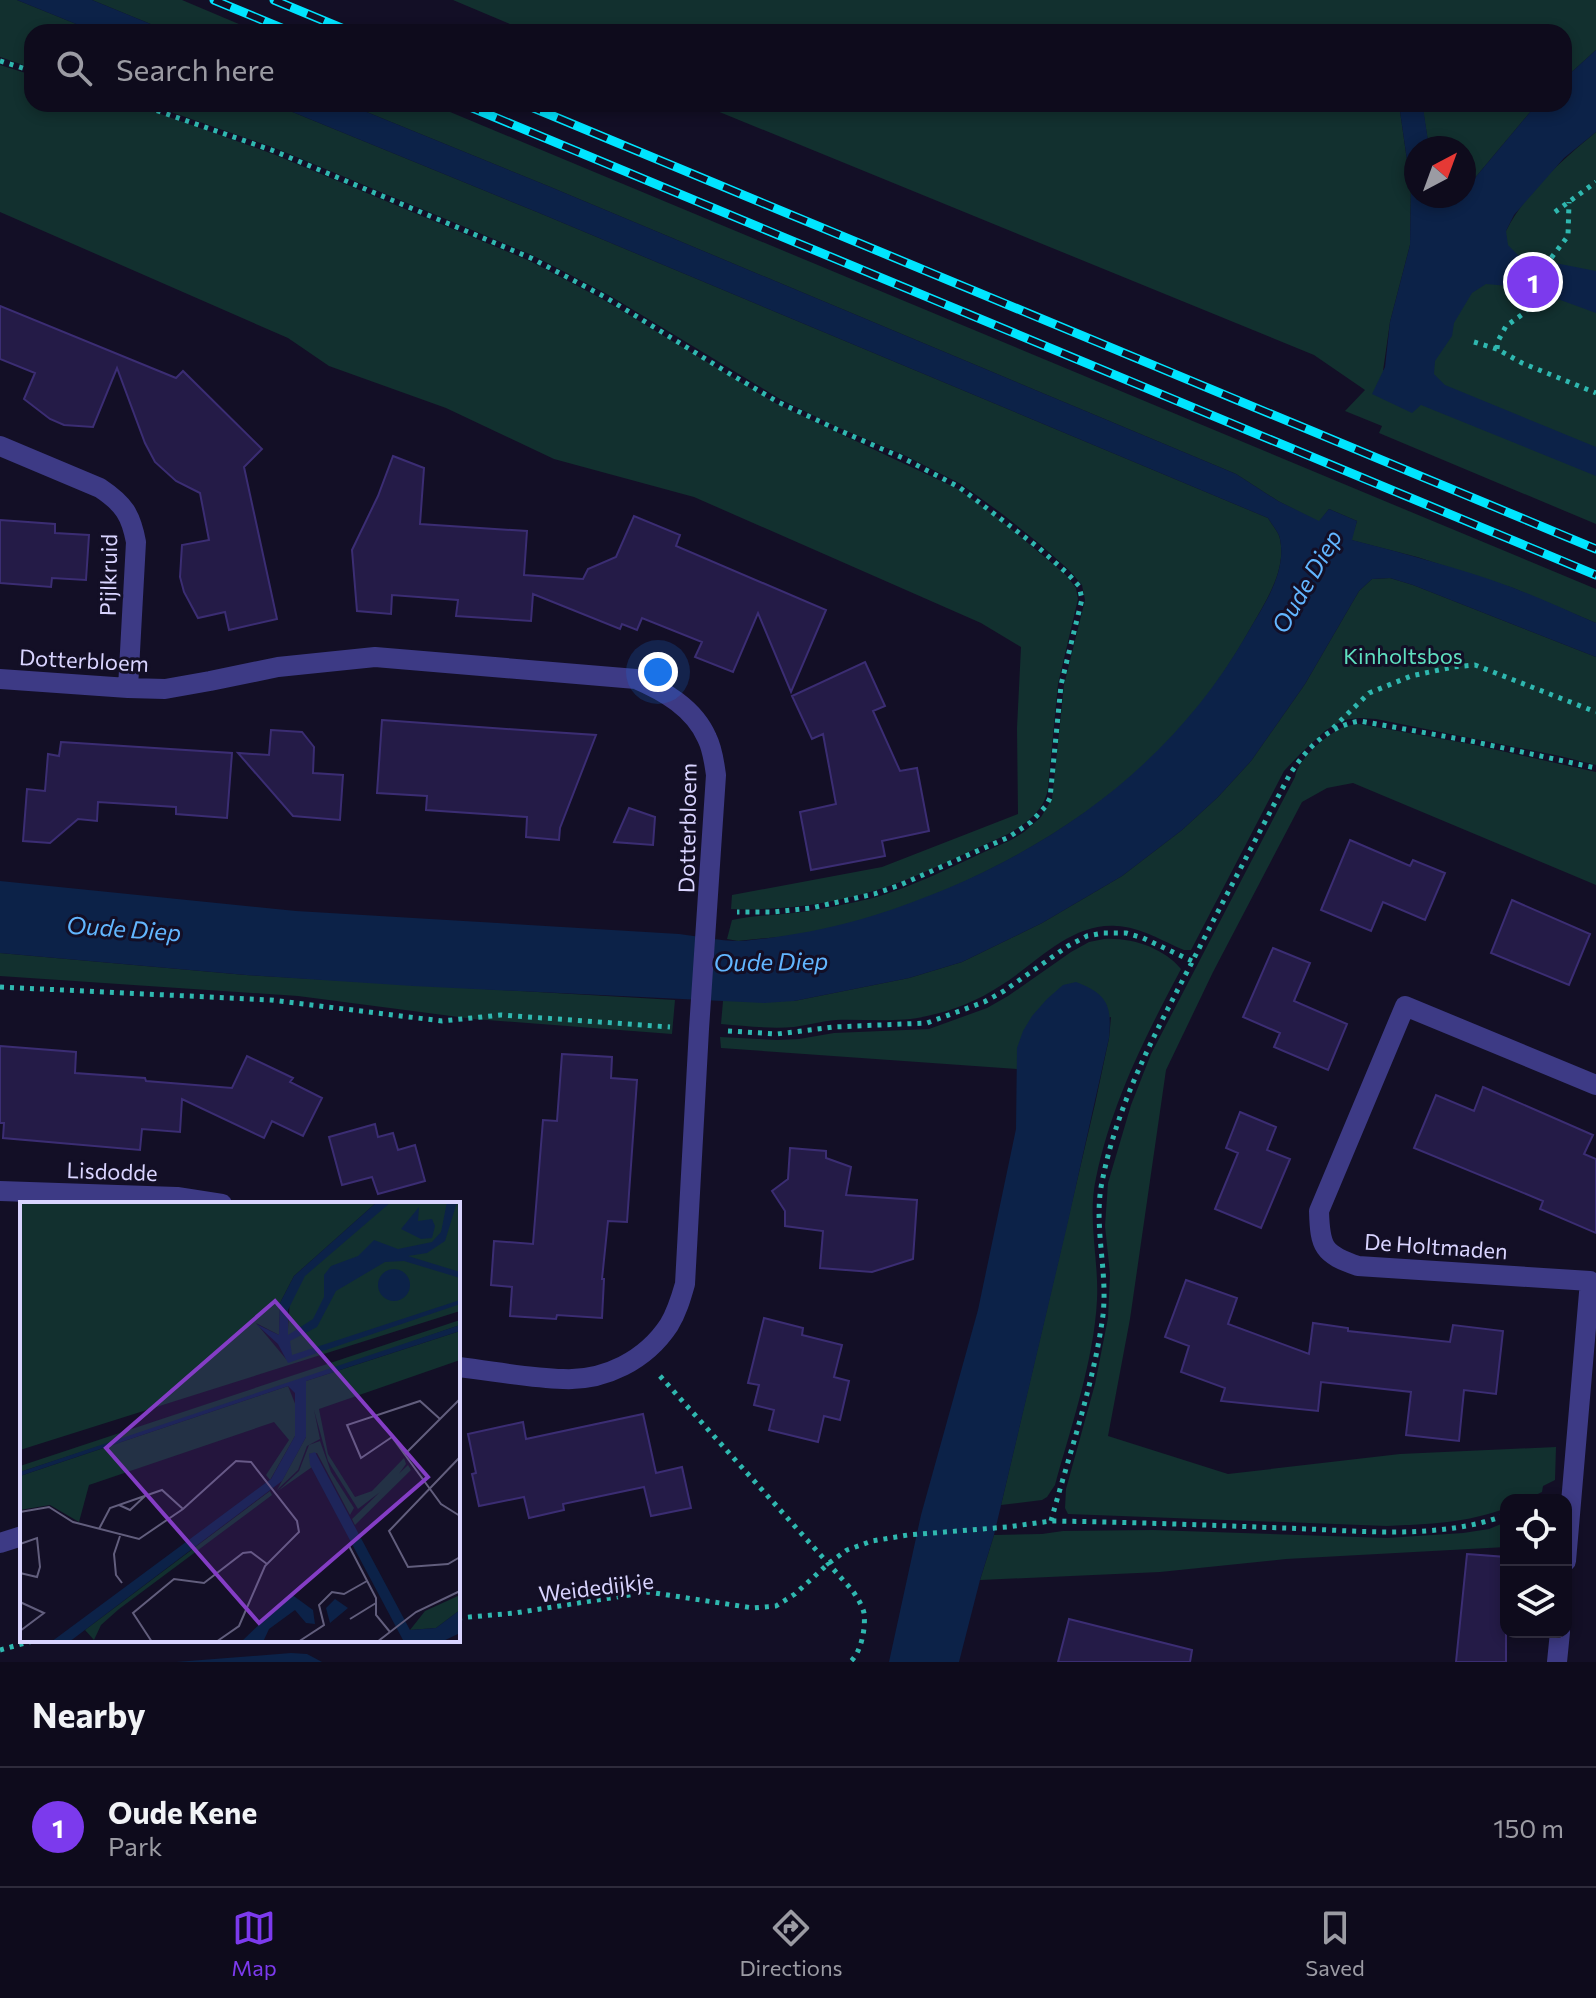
<!DOCTYPE html>
<html lang="en">
<head>
<meta charset="utf-8">
<style>
  body { margin:0; font-family:Commissioner,sans-serif; background:#1c1929; color:#f1f3f6 }
  .controls { position:absolute; right:24px; bottom:24px; display:grid; overflow:hidden; border-radius:16px; box-shadow:0 4px 12px #0003 }
  .controls button { width:72px; height:72px; display:grid; place-items:center; padding:0; border:0; border-bottom:2px solid #2e2b3b; background:#0e0b1c; color:#f1f3f6; font:40px sans-serif }
  .compass { position:absolute; left:1404px; top:136px; width:72px; height:72px; border-radius:50%; background:#0e0b1c; box-shadow:0 4px 12px #0003; rotate:41deg }
  .you { position:absolute; left:658px; top:672px; width:28px; height:28px; margin:-20px; border:6px solid #fff; border-radius:50%; background:#1a73e8; box-shadow:0 0 0 12px #1a73e833 }
  .badge { display:grid; place-items:center; width:52px; height:52px; border-radius:50%; background:#7c3aed; color:#fff; font-size:26px; font-weight:700 }
  .pin { position:absolute; translate:-50% -50%; border:4px solid #fff; box-shadow:0 2px 8px #0006 }
  .list { margin:0; padding:0; list-style:none }
  h2 { display:flex; justify-content:space-between; align-items:center; height:104px; margin:0; padding:0 32px; font-size:34px }
  h2 small { font-size:26px; font-weight:400; color:#9b9ba3 }
  .list li { display:grid; grid-template-columns:52px 1fr auto; gap:24px; align-items:center; box-sizing:border-box; height:120px; padding:0 32px; border-top:2px solid #2e2b3b }
  .list b { display:block; font-size:30px; white-space:nowrap }
  .list p { margin:0; font-size:26px; white-space:nowrap; color:#9b9ba3 }
  .list em { font-size:26px; font-style:normal; color:#9b9ba3 }
  .icon { flex:none; width:44px; height:44px; fill:none; stroke:currentColor; stroke-width:2; stroke-linecap:round; stroke-linejoin:round }
  .map { position:relative; flex:none; width:1596px; height:1662px; overflow:hidden }
  .search { position:absolute; background:#0e0b1c; box-shadow:0 4px 12px #0003; left:24px; right:24px; top:24px; height:88px; display:flex; align-items:center; gap:20px; box-sizing:border-box; padding:0 28px; border-radius:24px; color:#9b9ba3; font-size:30px }
  .sheet { height:224px; background:#0e0b1c }
  nav { display:flex; justify-content:space-around; align-items:center; box-sizing:border-box; height:112px; border-top:2px solid #2e2b3b; background:#0e0b1c; font-size:22px; color:#9b9ba3 }
  nav a { display:grid; justify-items:center; gap:4px }
  nav .on { color:#7c3aed }
  .map>svg:first-child { display:block }
  .green { fill:#12302f }
  .water { fill:#0c2248 }
  .building { fill:#241b47; stroke:#3b2d73; stroke-width:2 }
  .lines { fill:none; stroke-linecap:round; stroke-linejoin:round }
  .path { stroke:#2fb8b0; stroke-width:5; stroke-dasharray:4 6; stroke-linecap:butt }
  .minor { stroke:#3d3a85; stroke-width:20 }
  .rail-casing { stroke:#00e5ff; stroke-width:9 }
  .rail { stroke:#130f26; stroke-width:6; stroke-dasharray:18; stroke-linecap:butt }
  .labels { text-anchor:middle; dominant-baseline:central; stroke-width:6; stroke-linejoin:round; paint-order:stroke }
  .street-label { font-size:22px; fill:#d9d4ff; stroke:#130f26 }
  .park-label { font-size:22px; fill:#5fe0c0; stroke:#130f26 }
  .water-label { font-size:24px; font-style:italic; fill:#62b6ff; stroke:#130f26 }
  .inset-road { fill:none; stroke:#625e7d; stroke-width:2 }
  .view { fill:#843dc5; fill-opacity:0.15; stroke:#843dc5; stroke-width:4 }
  .inset-edge { fill:none; stroke:#d9d4ff; stroke-width:4 }
</style>
</head>
<body>
<div class="map">
<svg width="1596" height="1662" viewBox="0 0 1596 1662">
  <rect width="100%" height="100%" fill="#130f26"/>
  <!-- green -->
  <path class="green" d="M0 0H17L96 32H32V68L0 57Z
    M92 0H182L258 32H170Z
    M453 0H1596V50L1564 79V32H1408L1407 27 1387 32H529Z
    M0 65 32 75V104H127L155 112 273 154 530 261 604 300 777 404 958 489 998 518 1066 575 1076 588 1078 599 1058 684 1048 788C1045 810 1026 824 1008 834 967 852 926 874 883 888 834 904 782 911 731 909L732 895 882 867 1018 814 1017 728 1021 647 981 623 694 497 554 459 446 408 329 366 288 338 0 212Z
    M148 104H273L537 212 1268 518C1272 525 1279 532 1280 539 1287 571 1265 602 1250 629 1227 670 1201 707 1169 741 1082 833 934 909 810 933 787 937 762 938 738 941L727 939 732 920C752 916 772 915 793 913 820 910 847 904 873 898 919 885 967 859 1011 840L1024 832 1041 817 1052 799 1064 685 1085 600 1082 585 1070 571 1041 545 1001 513 961 484 904 455 837 427 780 399 607 294 532 255 275 148Z
    M347 104H431L1596 589V623L1513 588 1417 557 1351 540 1357 521 1329 509 1319 522 1278 501 1236 474 548 186Z
    M700 104H1399L1411 188 1410 245 1390 322 1383 371 1506 231C1525 193 1563 159 1596 132V524L1379 433 1382 426 1345 411 1365 390 1314 355Z
    M1422 104H1537L1464 191V148H1429Z
    M1390 578 1413 585 1596 657V765L1560 756 1376 719 1359 718 1344 720 1326 730 1301 753 1284 771 1191 950H1184C1162 941 1141 927 1116 926 1070 923 1036 964 1000 986 979 1000 952 1011 927 1016 898 1023 866 1019 836 1020 822 1021 808 1025 794 1027 770 1029 745 1026 721 1024L723 1001H794L909 978 962 962 1042 923 1122 876 1182 830 1218 797 1251 761 1305 684 1359 591 1372 579Z
    M1359 724 1470 744 1596 772V885L1353 783 1327 788 1302 802 1213 972 1166 1070 1130 1319 1108 1436 1228 1474 1400 1454 1556 1447 1555 1480 1543 1486 1542 1492 1525 1500H1506V1508C1468 1523 1428 1524 1387 1526L1068 1514 1065 1508 1066 1489 1095 1384 1108 1318 1110 1274 1105 1226 1108 1183 1131 1105 1151 1054 1295 777C1297 760 1329 732 1346 726 1347 726 1358 724 1359 724Z
    M1104 939C1131 937 1164 948 1181 969 1145 1037 1112 1102 1096 1178 1087 1219 1099 1259 1097 1300 1094 1360 1071 1427 1055 1485L1047 1497 1042 1500 1001 1505 1095 1104 1109 1038 1111 1017 1017 1048V1069L721 1048 720 1037 777 1040 799 1039 834 1033 929 1029 987 1008 1008 996 1071 952 1089 942Z
    M0 953 246 975 675 1000 672 1034 474 1019 298 996 0 976Z
    M1506 1522V1547L1286 1559 1160 1572 980 1580 994 1535 1042 1534 1063 1531 1153 1530 1387 1538 1463 1533 1489 1529Z"/>
  <!-- water -->
  <path class="water" d="M17 0H92L170 32H96Z
    M1596 50V132L1564 158 1514 215 1506 231 1508 245 1519 256 1596 271V313L1544 294 1509 286 1486 284 1472 293 1454 323 1452 336 1435 361 1434 374 1445 385 1596 447V476L1421 405 1412 413 1372 394 1385 367 1390 322 1410 245 1411 188 1399 104H1422L1423 107 1429 148H1416V196H1441L1445 200 1457 199 1460 196H1464V191L1537 104H1564V79Z
    M273 104H347L548 186 1236 474 1278 501 1319 521 1329 509 1357 521 1352 540C1406 554 1459 568 1511 587 1540 598 1568 611 1596 623V657L1413 585 1390 578 1372 579 1359 591 1305 684 1251 761 1218 797 1182 830 1122 876 1042 923 962 962 909 978 794 1001 764 1003 413 986 246 975 0 953V881L296 911 679 934C698 936 719 941 739 941 749 941 759 939 769 938 806 933 840 926 875 915 1029 866 1165 777 1247 634 1263 606 1287 573 1280 539 1279 532 1272 525 1268 518L537 212Z
    M1076 982C1108 994 1112 1006 1109 1038L1067 1226 994 1535 980 1580 959 1662H889L921 1515 978 1310 1016 1129 1017 1048 1023 1031 1032 1016 1047 999 1063 985Z
    M291 1653 307 1654 322 1662H176Z"/>
  <!-- building -->
  <path class="building" d="M0 306 176 378 183 371 262 449 244 467 277 619 229 630 225 612 198 618 184 592 180 577 182 545 209 540 200 493 176 481 155 462 145 443 117 368 93 427 64 425 50 419 24 399 35 373 0 359Z
    M393 456 424 468 420 524 527 531 524 575 583 579 588 569 616 557 634 516 680 535 676 546 826 610 791 692 758 613 733 672 695 657 702 642 642 618 637 630 622 624 620 629 533 594 531 621 456 616 458 600 392 595 391 614 357 611 352 550 378 496Z
    M0 520 55 524V533L89 535 86 580 52 578 51 587 0 583Z
    M865 662 885 706 873 711 900 771 917 768 929 831 882 841 885 856 811 870 800 812 836 804 823 734 812 739 792 696Z
    M382 720 536 731 596 735 560 828 559 840 526 837 527 817 426 810 427 796 377 793Z
    M271 730 302 732 314 747 313 773 343 775 340 820 293 816 238 753 269 755Z
    M61 742 232 753 227 818 176 814V807L98 802 97 821 78 819 50 843 23 841 27 789 45 791 48 754 59 756Z
    M629 808 655 817 653 845 614 842Z
    M1350 840 1410 866 1413 860 1445 873 1425 920 1383 902 1371 931 1321 910Z
    M1512 900 1590 934 1569 985 1491 953Z
    M1273 948 1310 963 1294 1001 1347 1024 1328 1070 1274 1047 1280 1033 1243 1017Z
    M0 1046 76 1052 75 1073 145 1078 146 1081 232 1088 247 1056 293 1078 290 1082 322 1098 303 1136 272 1121 264 1138 182 1099 180 1132 142 1129 140 1150 3 1138 4 1123H0Z
    M562 1054 612 1057 611 1078 637 1080 627 1222 608 1221 602 1279H604L602 1318 557 1315 556 1319 510 1316 512 1287 491 1285 494 1241 533 1244 543 1120 557 1121Z
    M1483 1087 1593 1135 1584 1154 1596 1159V1233L1540 1209 1543 1201 1414 1148 1436 1095 1474 1111Z
    M1240 1112 1276 1127 1267 1150 1290 1159 1261 1228 1215 1209 1238 1153 1226 1148Z
    M375 1124 378 1137 393 1133 398 1150 415 1145 425 1181 378 1194 372 1177 342 1185 329 1137Z
    M790 1148 826 1151V1158L851 1167 846 1195 917 1200 913 1259 872 1272 820 1268 823 1231 785 1226V1211L772 1191 788 1179Z
    M1186 1280 1237 1298 1228 1324 1309 1354 1313 1323 1348 1328V1331L1450 1342 1453 1325 1503 1331 1496 1394 1464 1390 1459 1441 1406 1435 1411 1392 1321 1382 1318 1411 1221 1401 1225 1388 1181 1372 1189 1346 1165 1337Z
    M764 1318 803 1328 802 1335 842 1345 834 1377 849 1381 840 1420 824 1416 818 1442 769 1430 774 1410 754 1405 759 1385 748 1383Z
    M643 1414 656 1473 682 1467 691 1508 651 1516 644 1487 563 1504 564 1510 529 1518 524 1497 479 1506 472 1474 476 1473 468 1434 523 1422 526 1439Z
    M1467 1554 1506 1557V1662H1456Z
    M1069 1619 1192 1650 1190 1662H1058Z"/>
  <g class="lines">
    <!-- path -->
    <path class="path" d="M0 61 32 71
      M138 104 274 151 531 258 605 297 725 371 778 402 836 429 903 458 959 487 1039 548 1068 574 1079 586 1082 599 1061 685 1050 798 1046 806 1031 822 1009 837 900 885 874 894 811 908 773 912H737
      M1555 212 1596 182
      M1474 342 1497 349 1522 363 1596 393
      M1497 349 1498 341 1506 326 1523 314 1539 293 1548 262 1568 236 1569 202
      M1333 728 1369 693 1411 676 1453 667 1475 665 1596 712
      M0 987 271 1000 442 1021 501 1015 670 1027
      M728 1031 777 1034 833 1027 927 1023 984 1002 1004 991 1068 946 1087 936 1103 933H1126L1143 938 1192 961
      M660 1376 852 1590C857 1597 862 1605 864 1613 866 1628 861 1653 850 1662
      M1051 1521C1069 1455 1094 1383 1103 1315 1108 1270 1093 1226 1102 1182 1117 1105 1153 1037 1189 968 1222 903 1256 839 1290 774 1307 748 1328 726 1360 721L1471 741 1596 768
      M458 1618 515 1613 648 1592 753 1608 776 1606 795 1594 829 1563 847 1550 872 1541 908 1535 1007 1527 1051 1521C1128 1522 1205 1525 1282 1528 1356 1530 1436 1541 1506 1515
      M0 1650 36 1640"/>
    <!-- minor -->
    <path class="minor" d="M0 446 100 488C124 504 131 515 136 542L128 688
      M0 679 128 688 165 689 210 681 278 667 375 657 636 679C664 691 694 708 707 738 713 750 714 762 716 775L699 1029 685 1284C681 1298 677 1312 669 1325 646 1360 605 1381 563 1379 528 1378 493 1371 458 1367
      M0 1191 177 1197 222 1204
      M0 1543 22 1536
      M1566 1561 1590 1281 1358 1266C1323 1254 1320 1247 1319 1211L1405 1006 1596 1085
      M1557 1662 1560 1632"/>
    <defs>
      <path id="rail" d="M214 0 291 32
        M274 0 351 32
        M463 104 1596 575
        M524 104 1596 549"/>
    </defs>
    <!-- rail casing -->
    <use href="#rail" class="rail-casing"/>
    <!-- rail -->
    <use href="#rail" class="rail"/>
  </g>
  <g class="labels">
    <!-- street labels -->
    <g class="street-label">
      <text transform="translate(108 575) rotate(-89)">Pijlkruid</text>
      <text transform="translate(84 660) rotate(3)">Dotterbloem</text>
      <text transform="translate(687 828) rotate(-89)">Dotterbloem</text>
      <text transform="translate(112 1171) rotate(2)">Lisdodde</text>
      <text transform="translate(1436 1246) rotate(4)">De Holtmaden</text>
      <text transform="translate(596 1587) rotate(-7)">Weidedijkje</text>
    </g>
    <!-- park labels -->
    <g class="park-label">
      <text x="1403" y="655">Kinholtsbos</text>
    </g>
    <!-- water labels -->
    <g class="water-label">
      <text transform="translate(1306 581) rotate(-60)">Oude Diep</text>
      <text transform="translate(124 928) rotate(4)">Oude Diep</text>
      <text transform="translate(771 961) rotate(-1)">Oude Diep</text>
    </g>
  </g>
  <!-- overview -->
  <g transform="translate(20 1202)">
    <rect width="440" height="440" fill="#130f26"/>
    <path d="M0 0H357L274 74 260 101 259 133 236 121 266 157 271 81 363 0H440V109L0 248ZM440 118V123L279 179 0 270V264ZM440 129V158L299 207 308 252 335 295 352 289 384 256 386 262 373 280 338 307 308 259 294 208 300 237 287 244 278 268 257 288 286 235V179ZM268 184 278 209 275 234 250 278 246 273 269 238 254 220 69 283 59 320 30 303 0 308V274ZM300 239 311 270 334 306 330 313 297 251 289 252 292 265 258 289 279 269 289 243ZM388 263 391 268 335 323 332 317ZM250 289 252 293 99 407 81 423 74 438 65 428ZM440 393V408L416 426 390 428 405 409Z" fill="#12302f"/>
    <path d="M357 0H371L285 74 268 108V133L293 117 304 95V73L311 64 338 54 354 38 378 47 412 40 421 30 427 0H437L425 39 407 51 388 54 440 70V76L384 59 365 60 316 89 297 125 270 139 272 153 440 98V102L268 161 258 142 236 122 259 133 260 101 274 74ZM399 5 398 19 412 17 415 24 412 36 401 37 381 27ZM358 83a16 16 0 1 1 32 0a16 16 0 1 1-32 0ZM440 123V129L286 179V235L262 279 49 440H31L251 277 275 234V191L268 184 0 274V270ZM295 250 390 428 416 426 440 408V431L421 440 383 438 290 263 289 252ZM271 392 293 408 295 422 286 421 275 408 249 427 243 440H221ZM315 397 328 406 310 421 306 406Z" fill="#0c2248"/>
    <path class="inset-road" d="M420 217 400 199 327 223 341 256 372 235 421 302 440 314M385 252 440 197M440 255 369 329 388 365 428 362 440 355M99 303 110 308 125 294M0 310 29 305 53 320 119 337 163 307 216 259 231 260 277 319 279 330 245 364 219 424 196 440M79 327 90 306 142 288 163 307M100 334 94 352 96 373 102 381M0 342 17 336 20 365 17 375 0 371M329 344 356 396V413L370 430M0 400 24 411 0 429M330 417 356 401M132 440 113 411 154 377 184 381 223 351 231 350 247 362M278 440 304 423 299 403 312 390 324 392 347 379M357 440 396 410 440 389"/>
    <path class="view" d="M255 99 408 275 239 421 86 246Z"/>
    <rect width="440" height="440" class="inset-edge"/>
  </g>
</svg>
<div class="controls">
<button><svg class="icon" aria-label="locate" viewBox="0 0 24 24"><circle cx="12" cy="12" r="6"/><path d="M12 2v4M12 18v4M2 12h4M18 12h4"/></svg></button>
<button><svg class="icon" aria-label="layers" viewBox="0 0 24 24"><path d="M12 4l9 5-9 5-9-5zM3 14l9 5 9-5"/></svg></button>
</div>
<svg class="compass" viewBox="-18 -18 36 36"><path d="M0-13l5 13h-10z" fill="#e53935"/><path d="M0 13l5-13h-10z" fill="#9b9ba3"/></svg>
<div class="you"></div>
<div class="pin badge" style="left:1533px;top:282px">1</div>
<div class="search"><svg class="icon" aria-label="search" viewBox="0 0 24 24"><circle cx="10" cy="10" r="6"/><path d="M15 15l6 6"/></svg>Search here</div>
</div>
<section class="sheet">
<h2>Nearby<small></small></h2>
<ul class="list">
<li><span class="badge">1</span><div><b>Oude Kene</b><p>Park</p></div><em>150 m</em></li>
</ul>
</section>
<nav>
<a class="on"><svg class="icon" aria-label="map" viewBox="0 0 24 24"><path d="M3 6l6-2 6 2 6-2v14l-6 2-6-2-6 2zM9 4v14M15 6v14"/></svg>Map</a>
<a><svg class="icon" aria-label="directions" viewBox="0 0 24 24"><path d="M12 3l9 9-9 9-9-9zM9 14v-3h6M13 9l2 2-2 2"/></svg>Directions</a>
<a><svg class="icon" aria-label="saved" viewBox="0 0 24 24"><path d="M7 4h10v16l-5-4-5 4z"/></svg>Saved</a>
</nav>
</body>
</html>
